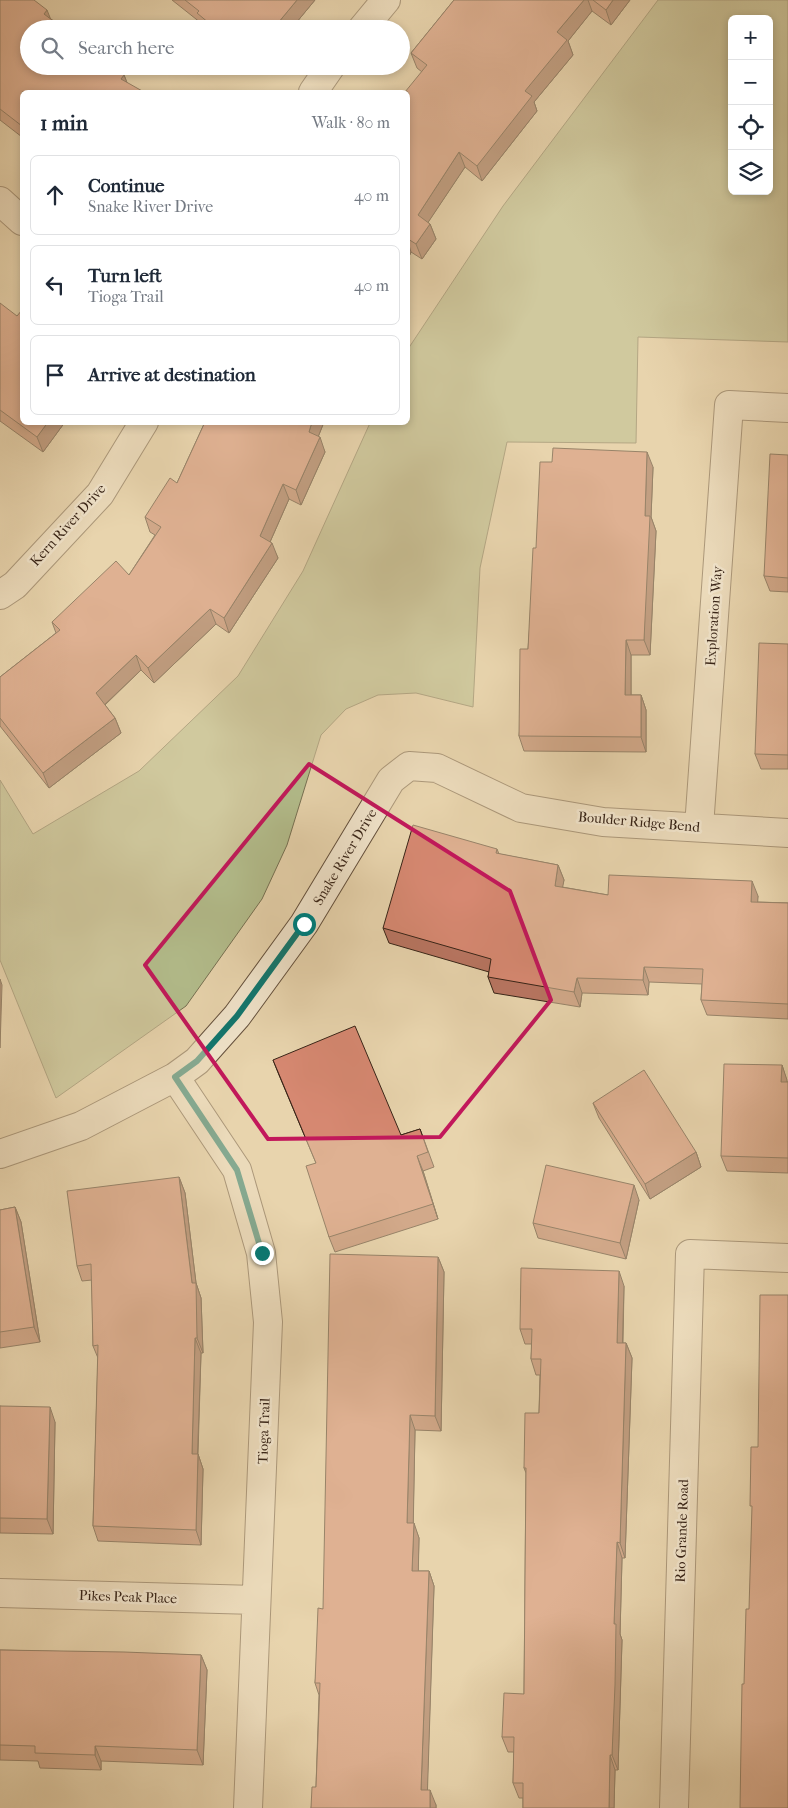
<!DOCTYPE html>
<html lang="en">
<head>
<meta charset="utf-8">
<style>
  body { margin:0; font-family:"IM FELL French Canon",serif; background:#f2f2f3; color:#1f2937 }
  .controls { position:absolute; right:15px; top:15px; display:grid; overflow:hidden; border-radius:8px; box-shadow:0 2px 8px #0003 }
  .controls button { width:45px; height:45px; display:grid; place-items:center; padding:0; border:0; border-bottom:1px solid #e0e1e3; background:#fff; color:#1f2937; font:25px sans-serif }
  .stop { position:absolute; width:15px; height:15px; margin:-11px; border:4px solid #0f766e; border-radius:50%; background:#fff }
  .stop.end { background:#0f766e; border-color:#fff; box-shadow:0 1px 5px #0008 }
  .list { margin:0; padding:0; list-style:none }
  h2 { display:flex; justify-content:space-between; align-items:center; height:65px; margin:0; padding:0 20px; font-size:21px }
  h2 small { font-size:16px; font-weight:400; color:#747a83 }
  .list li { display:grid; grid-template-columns:32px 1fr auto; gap:15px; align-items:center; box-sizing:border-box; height:80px; margin:0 10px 10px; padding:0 10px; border:1px solid #e0e1e3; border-radius:8px }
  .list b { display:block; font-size:19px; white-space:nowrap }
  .list p { margin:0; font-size:16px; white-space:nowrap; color:#747a83 }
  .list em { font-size:16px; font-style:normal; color:#747a83 }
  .icon { flex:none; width:28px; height:28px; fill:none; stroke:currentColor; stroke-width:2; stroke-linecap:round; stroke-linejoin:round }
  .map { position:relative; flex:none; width:788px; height:1808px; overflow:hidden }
  .search { position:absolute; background:#fff; box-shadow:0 2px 8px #0003; left:20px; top:20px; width:390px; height:55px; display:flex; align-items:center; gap:12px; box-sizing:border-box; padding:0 18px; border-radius:28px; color:#747a83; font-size:19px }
  .panel { position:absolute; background:#fff; box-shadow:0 2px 8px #0003; left:20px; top:90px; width:390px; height:335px; border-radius:8px }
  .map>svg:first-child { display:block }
  .green { fill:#b3bd8c; stroke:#767052; fill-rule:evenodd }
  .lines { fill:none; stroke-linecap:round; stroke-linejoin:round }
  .minor-casing { stroke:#64503c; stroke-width:30 }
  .minor { stroke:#f0e3ca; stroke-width:28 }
  .wall { fill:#b87561; stroke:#382417 }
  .shaded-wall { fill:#965f4f; stroke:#382417 }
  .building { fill:#d68871; stroke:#382417 }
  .route { stroke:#0f766e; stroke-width:6 }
  .marked { fill:none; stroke:#c2185b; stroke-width:4; stroke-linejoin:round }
  .labels { text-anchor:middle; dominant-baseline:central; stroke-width:5; stroke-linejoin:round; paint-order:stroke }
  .street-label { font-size:14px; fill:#382417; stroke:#f0e3ca }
</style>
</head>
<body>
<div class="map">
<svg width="788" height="1808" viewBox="0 0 788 1808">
  <rect width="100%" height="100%" fill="#e8d4ad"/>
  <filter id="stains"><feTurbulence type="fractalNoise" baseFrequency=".004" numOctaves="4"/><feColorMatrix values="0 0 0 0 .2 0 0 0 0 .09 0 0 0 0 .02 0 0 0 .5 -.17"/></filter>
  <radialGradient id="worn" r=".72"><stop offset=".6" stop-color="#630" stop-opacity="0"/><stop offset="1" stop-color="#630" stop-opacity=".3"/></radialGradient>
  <!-- green -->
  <path class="green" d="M658 0H788V342L638 337 636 443 507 442 480 568 473 707 416 693 378 695 346 709 321 735 287 845 262 899 186 1006 56 1098 0 960V780L33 834 139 771 238 676 303 571 370 423 408 422V349L503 206ZM732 19H769V191H732Z"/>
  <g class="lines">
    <defs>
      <path id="minor" d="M362 29 386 0
        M313 92 331 66
        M0 201 22 221
        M0 595 15 585 100 494 144 422
        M699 827 729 405 788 408
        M175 1077 237 1170 261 1253 268 1322 248 1808
        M0 1154 81 1126 175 1077 197 1061 237 1016 304 924 391 780 409 766 437 768 521 808 603 822 788 833
        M0 1593 256 1600
        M674 1808 690 1254 788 1258"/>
    </defs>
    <!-- minor casing -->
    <use href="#minor" class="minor-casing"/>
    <!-- minor -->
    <use href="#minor" class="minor"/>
  </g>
  <!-- wall -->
  <path class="wall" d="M0 0 51 19 124 75 127 83 22 92V137L0 120Z
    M172 0H315L291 29H204L201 23Z
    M454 0H630L611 25 592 11 568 41 573 55 534 102 537 111 482 181 465 167 428 222 430 224 436 239 422 259 411 252 408 259V92L422 72 417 68 411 53Z
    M248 66H260L255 72Z
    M0 303 22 422H65L43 452 0 421Z
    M205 422H324L318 437 325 452 301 505 289 499 270 542 278 558 229 633 216 624 154 683 141 670 105 705 115 718 121 733 49 788 0 726V677L56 633 52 622 129 575 155 535 150 532 145 517 177 483Z
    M788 455V592L770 591 764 576Z
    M653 467 651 517 656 531 650 655H631V695H641L646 710V752L524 751 519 736 528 649 536 548Z
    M788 644V769H761L755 754Z
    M497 849 499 854 558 865 564 880 562 887 608 895 758 896 757 902 788 903V1019L707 1015 701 1000 702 984 649 982 648 995 582 993 580 1007 494 993 488 977 489 972 389 943 383 928Z
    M273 1060 401 1135 420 1129 434 1167 423 1171 438 1219 335 1252 329 1237 316 1163 279 1075Z
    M782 1065 787 1082H788V1173L727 1171 721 1156Z
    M593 1103 696 1152 701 1167 650 1199 599 1118Z
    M179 1177 185 1193 196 1283 201 1298 203 1353H201L198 1454 203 1469 201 1545 98 1541 93 1526 98 1358 93 1346 92 1280 82 1281 77 1266Z
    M639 1200 626 1259 538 1238 533 1223Z
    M15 1207 21 1222 40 1342 0 1348V1210Z
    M438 1257 444 1272 441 1431 415 1430 413 1523 419 1538 418 1571H429L434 1586 427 1790 436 1805V1808H311L316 1787 319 1695 315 1683 323 1609Z
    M624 1286 623 1343H626L632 1358 625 1558H622L620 1634 622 1640 618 1770H615L614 1808H523V1798H519L513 1783 514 1752H508L502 1737 524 1694 526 1473 524 1468 539 1413 540 1375H536L531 1359 532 1344H525L520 1329Z
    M0 1406 55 1422 53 1534 0 1533Z
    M0 1650 201 1655 207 1670 203 1765 101 1761V1770L40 1768 38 1761 0 1760Z"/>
  <!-- shaded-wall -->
  <path class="shaded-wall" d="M297 0H315L291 29H273Z
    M584 0H588L592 11 568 41 573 55 534 102 537 111 482 181 477 166 557 32Z
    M613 0H630L611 25 606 10Z
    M47 10 53 25 44 14Z
    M253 66H260L255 72Z
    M124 75 130 90 121 79Z
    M459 152 465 167 423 230 418 215Z
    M430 224 436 239 422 259 416 244Z
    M408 242 411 252 408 259Z
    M48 422H65L43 452 37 437Z
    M312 422H324L314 447 309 432Z
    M320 437 325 452 301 505 296 490Z
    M647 452 653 467 651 517 656 531 650 655 644 640 645 516Z
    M283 484 289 499 266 551 260 536Z
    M272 543 278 558 229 633 224 618Z
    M210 609 216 624 154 683 148 668Z
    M626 640 631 655V710L625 695Z
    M136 655 141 670 101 708 96 693Z
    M641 695 646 710V752L641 737Z
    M115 718 121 733 49 788 43 773Z
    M558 865 564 880 560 901 555 886Z
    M752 881 758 896 757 917 751 902Z
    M644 967 649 982 648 995 643 980Z
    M577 978 582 993 580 1007 574 992Z
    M0 979 2 985 0 1048Z
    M782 1065 787 1080V1097L781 1082Z
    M696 1152 701 1167 650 1199 645 1184Z
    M417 1156 423 1171 438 1219Z
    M179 1177 185 1193 196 1283 201 1298 203 1353 197 1338 192 1283Z
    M634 1185 639 1200 626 1259 620 1243Z
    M15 1207 21 1222 40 1342 34 1327Z
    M438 1257 444 1272 441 1431 435 1416Z
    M619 1271 624 1286 622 1358 617 1343Z
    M195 1338 201 1353 197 1469 192 1454Z
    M626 1343 632 1358 625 1558 620 1543Z
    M50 1407 55 1422 53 1534 47 1519Z
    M410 1415 415 1430 413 1538 407 1523Z
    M198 1454 203 1469 201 1545 196 1530Z
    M414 1523 419 1538 418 1586 412 1571Z
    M617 1542 622 1558 620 1634 622 1640 618 1770 612 1755 614 1624Z
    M429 1571 434 1586 427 1805 421 1790Z
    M201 1655 207 1670 203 1765 197 1750Z
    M95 1746 101 1761V1770L95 1755Z
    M610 1755 615 1770 614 1808H609Z
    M430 1790 436 1805V1808H430Z"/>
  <!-- building -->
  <path class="building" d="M0 0H34L47 10 44 14 64 29H29V66H113L124 75 121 79 144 92H22V126L0 109Z
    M185 0H297L273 29H216L197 13 199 11Z
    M454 0H584L557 32 567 40 525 91 532 96 477 166 459 152 418 215 430 224 416 244 408 239V92H405L427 65 411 53Z
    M593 0H613L606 10Z
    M0 303 17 316 22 310V422H48L37 437 0 410Z
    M205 422H312L309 432 320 437 296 490 283 484 260 536 272 543 224 618 210 609 148 668 136 655 96 693 115 718 43 773 0 718V677L60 630 52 622 116 561 129 575 161 527 145 517 170 478 177 483Z
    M553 448 647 452 645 516H650L644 640H626L625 695H641V737L519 736 520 649H528L533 548H536L540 462H552Z
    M770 454 788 455V578L764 576Z
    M759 643 788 644V755L755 754Z
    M413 825 497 849 496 853 558 865 555 886 608 895 609 875 752 881 751 902 788 903V1004L701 1000 703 969 644 967 643 980 577 978 574 992 488 977 491 959 383 928Z
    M355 1026 401 1135 420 1129 428 1152 417 1156 433 1204 329 1237 306 1166 316 1163 273 1060Z
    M724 1064 782 1065 781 1082H788V1158L721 1156Z
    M644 1070 696 1152 645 1184 593 1103Z
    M546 1165 634 1185 620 1243 533 1223Z
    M179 1177 192 1283H196L197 1338H195L192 1454H198L196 1530 93 1526 98 1345 93 1346 91 1264 77 1266 67 1191Z
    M15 1207 34 1327 0 1332V1210Z
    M330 1254 438 1257 435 1416 410 1415 407 1523H414L412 1571H429L421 1790H430V1808H311L312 1787H316L320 1683H315L318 1608 323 1609Z
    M521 1268 619 1271 617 1343H626L620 1543 617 1542 614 1624H616L615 1685 612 1755H610L609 1808H523V1783H513L514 1737H502L504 1693 524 1694 526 1468H524L525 1413H539L541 1359H531L532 1329H520Z
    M760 1295H788V1808H740L742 1684H744L746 1609H749L752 1506H750L751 1447H758Z
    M0 1406 50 1407 47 1519 0 1518Z
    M0 1650 124 1652 201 1655 197 1750 95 1746V1755L35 1753V1746L0 1745Z"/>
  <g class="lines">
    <!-- route -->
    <path class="route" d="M262 1253 237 1170 175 1077 197 1061 237 1016 304 924"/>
  </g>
  <!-- marked area -->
  <path d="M0 0H788V1808H0ZM309 764 510 891 551 1000 440 1137 268 1139 145 965Z" fill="#e8d4ad" fill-opacity=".55" fill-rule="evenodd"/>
  <path class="marked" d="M309 764 510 891 551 1000 440 1137 268 1139 145 965Z"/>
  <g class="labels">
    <!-- street labels -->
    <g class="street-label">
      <text transform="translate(68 525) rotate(-48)">Kern River Drive</text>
      <text transform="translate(714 616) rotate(-86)">Exploration Way</text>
      <text transform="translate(639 822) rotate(5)">Boulder Ridge Bend</text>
      <text transform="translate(345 857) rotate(-59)">Snake River Drive</text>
      <text transform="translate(264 1431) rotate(-88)">Tioga Trail</text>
      <text transform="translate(682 1531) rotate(-88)">Rio Grande Road</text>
      <text transform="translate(128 1597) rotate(2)">Pikes Peak Place</text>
    </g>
  </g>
  <rect width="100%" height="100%" filter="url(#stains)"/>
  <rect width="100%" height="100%" fill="url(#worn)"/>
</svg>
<div class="controls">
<button>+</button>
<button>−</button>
<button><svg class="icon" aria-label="locate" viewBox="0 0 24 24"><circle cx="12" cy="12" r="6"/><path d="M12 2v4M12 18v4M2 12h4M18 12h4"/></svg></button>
<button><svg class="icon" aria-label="layers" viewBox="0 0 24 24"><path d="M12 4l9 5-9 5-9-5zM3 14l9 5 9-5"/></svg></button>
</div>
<div class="stop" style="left:304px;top:924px"></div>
<div class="stop end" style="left:262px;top:1253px"></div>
<div class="search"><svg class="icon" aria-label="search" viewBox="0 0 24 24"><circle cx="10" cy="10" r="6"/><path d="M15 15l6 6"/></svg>Search here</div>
<section class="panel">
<h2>1 min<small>Walk · 80 m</small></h2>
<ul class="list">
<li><svg class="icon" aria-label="ahead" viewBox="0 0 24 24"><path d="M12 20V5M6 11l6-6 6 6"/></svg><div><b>Continue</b><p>Snake River Drive</p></div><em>40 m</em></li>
<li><svg class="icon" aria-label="left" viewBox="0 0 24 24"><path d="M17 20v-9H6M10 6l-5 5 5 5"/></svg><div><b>Turn left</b><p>Tioga Trail</p></div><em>40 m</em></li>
<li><svg class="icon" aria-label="arrive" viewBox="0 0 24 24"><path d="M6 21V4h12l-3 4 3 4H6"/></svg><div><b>Arrive at destination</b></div></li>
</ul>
</section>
</div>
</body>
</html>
